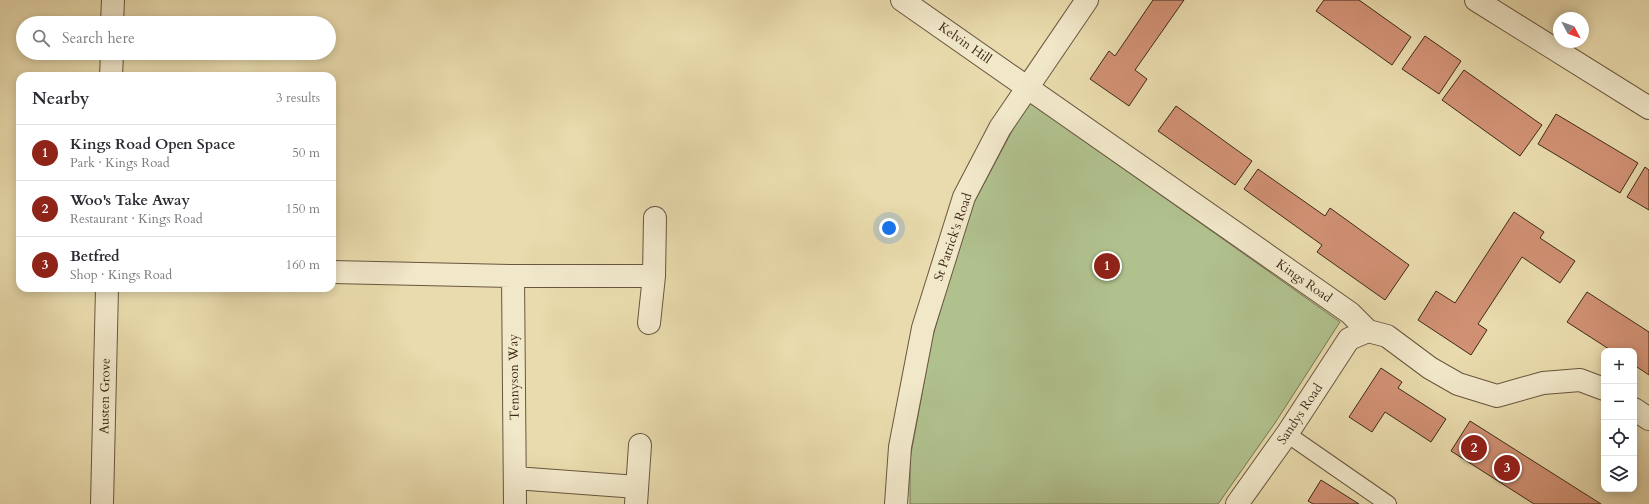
<!DOCTYPE html>
<html lang="en">
<head>
<meta charset="utf-8">
<style>
  body { margin:0; font-family:Cardo,serif; background:#f7f7f7; color:#2b2b33 }
  .controls { position:absolute; right:12px; bottom:12px; display:grid; overflow:hidden; border-radius:8px; box-shadow:0 2px 10px #0003 }
  .controls button { width:36px; height:36px; display:grid; place-items:center; padding:0; border:0; border-bottom:1px solid #e1e1e2; background:#fff; color:#2b2b33; font:20px sans-serif }
  .compass { position:absolute; left:1553px; top:12px; width:36px; height:36px; border-radius:50%; background:#fff; box-shadow:0 2px 10px #0003; rotate:131deg }
  .you { position:absolute; left:889px; top:228px; width:14px; height:14px; margin:-10px; border:3px solid #fff; border-radius:50%; background:#1a73e8; box-shadow:0 0 0 6px #1a73e833 }
  .badge { display:grid; place-items:center; width:26px; height:26px; border-radius:50%; background:#8f2418; color:#fff; font-size:13px; font-weight:700 }
  .pin { position:absolute; translate:-50% -50%; border:2px solid #fff; box-shadow:0 1px 4px #0006 }
  .list { margin:0; padding:0; list-style:none }
  h2 { display:flex; justify-content:space-between; align-items:center; height:52px; margin:0; padding:0 16px; font-size:17px }
  h2 small { font-size:13px; font-weight:400; color:#7c7c81 }
  .list li { display:grid; grid-template-columns:26px 1fr auto; gap:12px; align-items:center; box-sizing:border-box; height:56px; padding:0 16px; border-top:1px solid #e1e1e2 }
  .list b { display:block; font-size:15px; white-space:nowrap }
  .list p { margin:0; font-size:13px; white-space:nowrap; color:#7c7c81 }
  .list em { font-size:13px; font-style:normal; color:#7c7c81 }
  .icon { flex:none; width:22px; height:22px; fill:none; stroke:currentColor; stroke-width:2; stroke-linecap:round; stroke-linejoin:round }
  .map { position:relative; flex:none; width:1649px; height:504px; overflow:hidden }
  .search { position:absolute; background:#fff; box-shadow:0 2px 10px #0003; left:16px; top:16px; width:320px; height:44px; display:flex; align-items:center; gap:10px; box-sizing:border-box; padding:0 14px; border-radius:22px; color:#7c7c81; font-size:15px }
  .panel { position:absolute; background:#fff; box-shadow:0 2px 10px #0003; left:16px; top:72px; width:320px; height:220px; border-radius:12px }
  .map>svg:first-child { display:block }
  .green { fill:#b0c18e; stroke:#777654 }
  .building { fill:#d19174; stroke:#3e2a1a }
  .lines { fill:none; stroke-linecap:round; stroke-linejoin:round }
  .service-casing { stroke:#69563f; stroke-width:18 }
  .minor-casing { stroke:#69563f; stroke-width:24 }
  .service { stroke:#f1e8ca; stroke-width:16 }
  .minor { stroke:#f1e8ca; stroke-width:22 }
  .labels { text-anchor:middle; dominant-baseline:central; stroke-width:3.5; stroke-linejoin:round; paint-order:stroke }
  .street-label { font-size:13px; fill:#3e2a1a; stroke:#f1e8ca }
</style>
</head>
<body>
<div class="map">
<svg width="1649" height="504" viewBox="0 0 1649 504">
  <rect width="100%" height="100%" fill="#e9dbad"/>
  <filter id="stains"><feTurbulence type="fractalNoise" baseFrequency=".005" numOctaves="4"/><feColorMatrix values="0 0 0 0 .2 0 0 0 0 .09 0 0 0 0 .02 0 0 0 .5 -.17"/></filter>
  <radialGradient id="worn" r=".72"><stop offset=".6" stop-color="#630" stop-opacity="0"/><stop offset="1" stop-color="#630" stop-opacity=".3"/></radialGradient>
  <!-- green -->
  <path class="green" d="M1028 101 1340 322 1275 423 1218 504H910V459L932 339 970 210Z"/>
  <!-- building -->
  <path class="building" d="M1153 0H1184L1135 70 1147 79 1129 106 1090 79 1109 51 1115 56Z
    M1324 0H1359L1411 37 1392 65 1316 11Z
    M1425 36 1461 61 1439 94 1402 69Z
    M1464 70 1542 125 1520 156 1442 100Z
    M1176 106 1252 161 1235 185 1158 131Z
    M1556 114 1638 163 1620 193 1538 144Z
    M1645 167 1649 170V210L1627 197Z
    M1258 169 1325 216 1330 208 1409 265 1385 300 1317 252 1322 245 1244 189Z
    M1514 212 1544 232 1540 238 1575 261 1560 283 1522 257 1478 324 1487 330 1471 355 1418 320 1436 291 1455 303Z
    M1587 292 1649 332V375L1634 365V351H1612L1567 322Z
    M1381 368 1402 382 1398 388 1446 419 1431 442 1385 412 1372 432 1349 417Z
    M1470 421 1601 504H1534L1451 451Z
    M1321 480 1359 504H1313L1308 501Z"/>
  <g class="lines">
    <defs>
      <path id="service" d="M1287 434 1388 504"/>
      <path id="minor" d="M902 0 1350 313 1368 331 1387 336 1430 368 1458 384 1497 396 1543 383 1580 380 1604 389
        M1476 0 1649 108
        M112 23 113 0
        M111 76 112 53
        M332 272 513 276H654
        M513 276 515 504
        M649 323 654 276 655 218
        M1634 409 1649 419
        M515 478 637 487
        M102 504 107 288
        M636 504 640 445
        M896 504 900 447 923 328 964 197 1000 128 1087 0
        M1237 504 1287 434 1349 339 1368 331"/>
    </defs>
    <!-- service casing -->
    <use href="#service" class="service-casing"/>
    <!-- minor casing -->
    <use href="#minor" class="minor-casing"/>
    <!-- service -->
    <use href="#service" class="service"/>
    <!-- minor -->
    <use href="#minor" class="minor"/>
  </g>
  <g class="labels">
    <!-- street labels -->
    <g class="street-label">
      <text transform="translate(965 43) rotate(35)">Kelvin Hill</text>
      <text transform="translate(953 237) rotate(-71)">St Patrick's Road</text>
      <text transform="translate(1304 281) rotate(35)">Kings Road</text>
      <text transform="translate(514 377) rotate(-91)">Tennyson Way</text>
      <text transform="translate(105 396) rotate(-89)">Austen Grove</text>
      <text transform="translate(1300 414) rotate(-56)">Sandys Road</text>
    </g>
  </g>
  <rect width="100%" height="100%" filter="url(#stains)"/>
  <rect width="100%" height="100%" fill="url(#worn)"/>
</svg>
<div class="controls">
<button>+</button>
<button>−</button>
<button><svg class="icon" aria-label="locate" viewBox="0 0 24 24"><circle cx="12" cy="12" r="6"/><path d="M12 2v4M12 18v4M2 12h4M18 12h4"/></svg></button>
<button><svg class="icon" aria-label="layers" viewBox="0 0 24 24"><path d="M12 4l9 5-9 5-9-5zM3 14l9 5 9-5"/></svg></button>
</div>
<svg class="compass" viewBox="-18 -18 36 36"><path d="M0-13l5 13h-10z" fill="#e53935"/><path d="M0 13l5-13h-10z" fill="#7c7c81"/></svg>
<div class="you"></div>
<div class="pin badge" style="left:1107px;top:266px">1</div>
<div class="pin badge" style="left:1474px;top:448px">2</div>
<div class="pin badge" style="left:1507px;top:468px">3</div>
<div class="search"><svg class="icon" aria-label="search" viewBox="0 0 24 24"><circle cx="10" cy="10" r="6"/><path d="M15 15l6 6"/></svg>Search here</div>
<section class="panel">
<h2>Nearby<small>3 results</small></h2>
<ul class="list">
<li><span class="badge">1</span><div><b>Kings Road Open Space</b><p>Park · Kings Road</p></div><em>50 m</em></li>
<li><span class="badge">2</span><div><b>Woo's Take Away</b><p>Restaurant · Kings Road</p></div><em>150 m</em></li>
<li><span class="badge">3</span><div><b>Betfred</b><p>Shop · Kings Road</p></div><em>160 m</em></li>
</ul>
</section>
</div>
</body>
</html>
